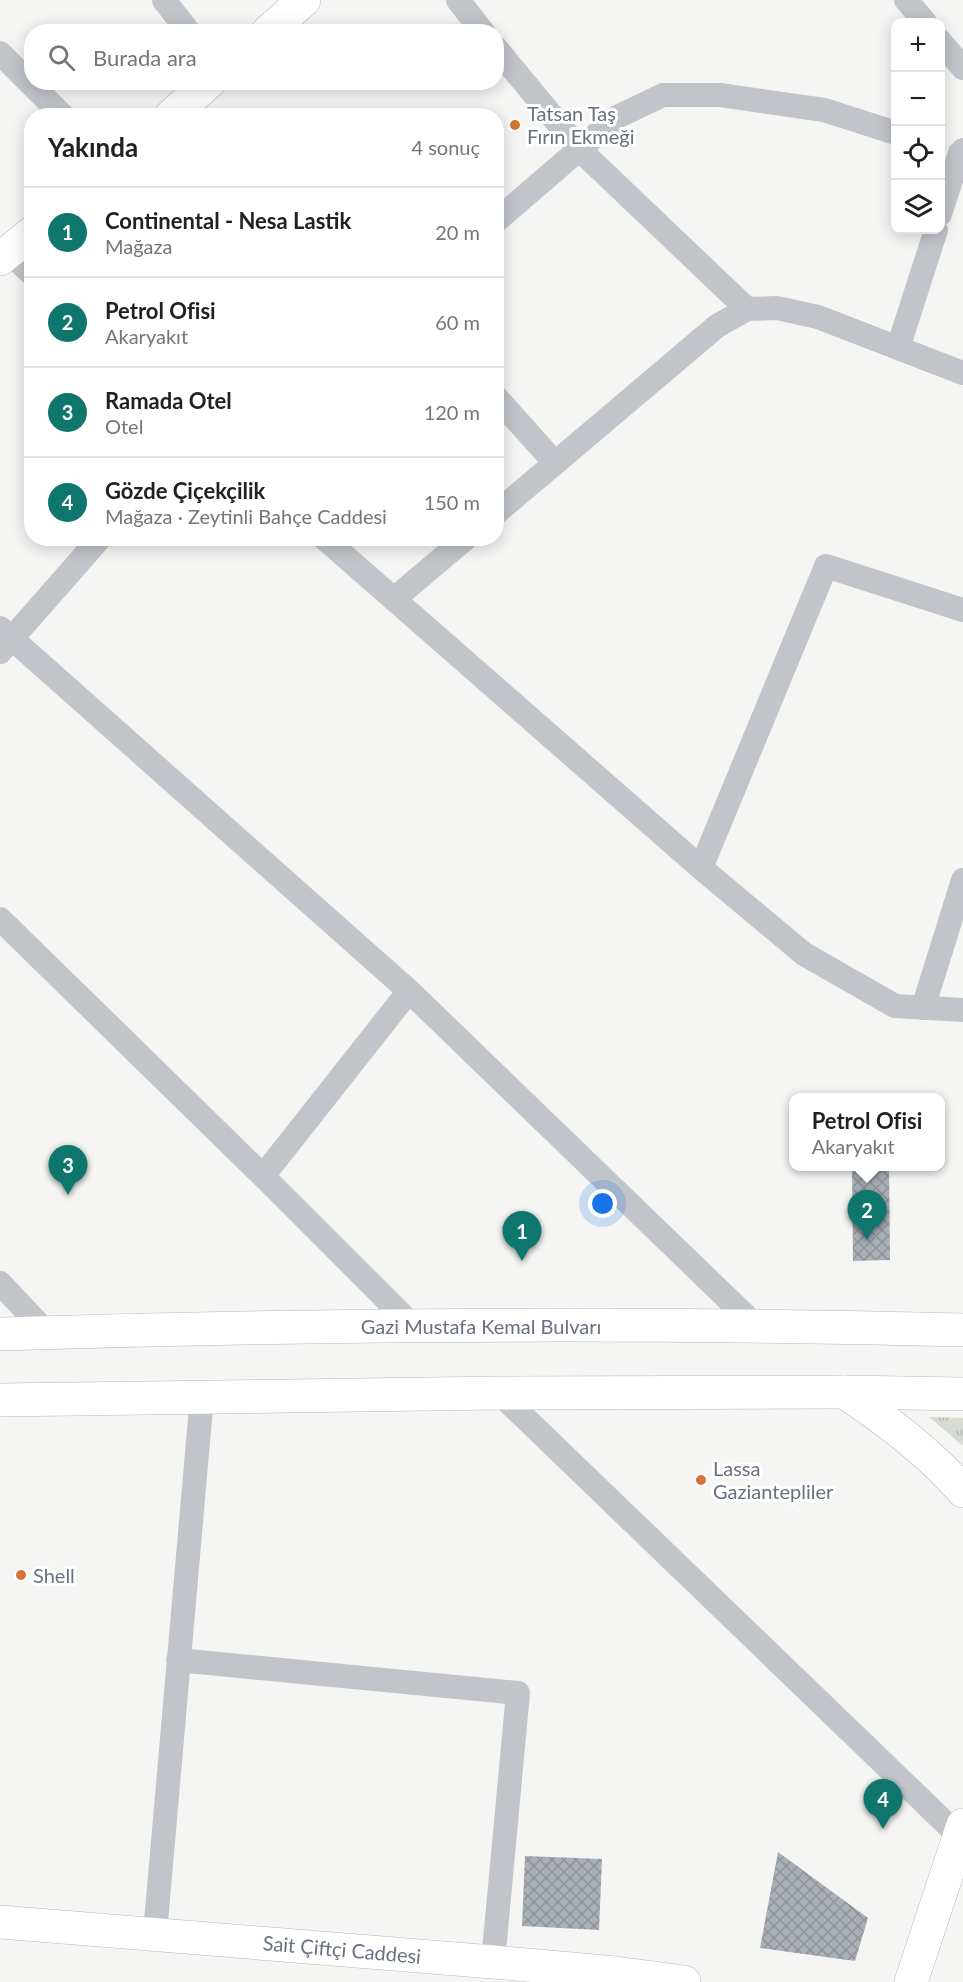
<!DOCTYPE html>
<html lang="tr">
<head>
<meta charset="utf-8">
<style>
  body { margin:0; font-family:Lato,sans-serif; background:#f6f6f6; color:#202124 }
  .controls { position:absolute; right:18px; top:18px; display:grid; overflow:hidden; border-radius:12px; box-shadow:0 3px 15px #0003 }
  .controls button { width:54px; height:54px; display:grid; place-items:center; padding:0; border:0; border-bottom:2px solid #e0e0e0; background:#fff; color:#202124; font:30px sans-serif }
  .you { position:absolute; left:603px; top:1204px; width:21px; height:21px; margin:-15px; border:4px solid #fff; border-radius:50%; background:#1a73e8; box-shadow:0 0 0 9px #1a73e833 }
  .badge { display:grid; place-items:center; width:39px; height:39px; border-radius:50%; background:#0f766e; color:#fff; font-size:20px; font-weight:700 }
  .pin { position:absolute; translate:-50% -50px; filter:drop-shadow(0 2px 3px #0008) }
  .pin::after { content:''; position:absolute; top:32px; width:21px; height:18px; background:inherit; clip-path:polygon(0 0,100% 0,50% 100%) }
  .popup { position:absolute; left:789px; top:1093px; width:156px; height:78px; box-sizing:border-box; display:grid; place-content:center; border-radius:12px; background:#fff; filter:drop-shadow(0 2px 4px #0005); font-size:20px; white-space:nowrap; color:#757577 }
  .popup b { font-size:22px; color:#202124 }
  .popup::after { content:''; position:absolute; left:50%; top:100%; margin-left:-12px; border:12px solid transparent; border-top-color:#fff }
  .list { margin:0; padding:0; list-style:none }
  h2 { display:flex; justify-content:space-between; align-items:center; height:78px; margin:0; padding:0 24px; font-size:26px }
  h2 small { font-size:20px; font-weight:400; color:#757577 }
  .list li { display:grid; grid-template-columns:39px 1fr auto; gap:18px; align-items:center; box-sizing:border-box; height:90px; padding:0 24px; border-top:2px solid #e0e0e0 }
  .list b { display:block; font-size:22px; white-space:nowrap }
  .list p { margin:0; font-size:20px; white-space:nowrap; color:#757577 }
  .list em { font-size:20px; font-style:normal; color:#757577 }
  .icon { flex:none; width:33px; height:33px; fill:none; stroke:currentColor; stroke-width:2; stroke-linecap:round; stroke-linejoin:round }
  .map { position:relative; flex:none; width:963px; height:1982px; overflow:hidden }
  .search { position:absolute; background:#fff; box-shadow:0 3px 15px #0003; left:24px; top:24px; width:480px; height:66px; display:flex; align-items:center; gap:15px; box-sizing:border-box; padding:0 21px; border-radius:24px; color:#757577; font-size:22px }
  .panel { position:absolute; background:#fff; box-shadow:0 3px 15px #0003; left:24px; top:108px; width:480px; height:438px; border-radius:24px }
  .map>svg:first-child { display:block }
  .grass { fill:url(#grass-tufts) }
  .building { fill:url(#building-cross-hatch) }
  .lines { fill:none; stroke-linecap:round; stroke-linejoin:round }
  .secondary-casing { stroke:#b4b7bc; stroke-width:34 }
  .highway-casing { stroke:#b4b6ba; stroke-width:34 }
  .street { stroke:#c1c4c8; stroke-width:24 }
  .secondary { stroke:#fff; stroke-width:33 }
  .highway { stroke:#fff; stroke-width:33 }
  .poi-dot { fill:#d27536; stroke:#fff; stroke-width:2 }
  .labels { text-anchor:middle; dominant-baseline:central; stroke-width:6; stroke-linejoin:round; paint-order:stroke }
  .poi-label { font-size:20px; fill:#677181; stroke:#fff; text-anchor:start }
  .street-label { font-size:20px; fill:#677181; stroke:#fff }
</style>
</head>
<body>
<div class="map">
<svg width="963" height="1982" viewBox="0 0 963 1982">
  <defs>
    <pattern id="grass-tufts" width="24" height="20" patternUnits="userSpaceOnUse" patternTransform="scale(1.5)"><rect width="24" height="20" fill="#d6dcd4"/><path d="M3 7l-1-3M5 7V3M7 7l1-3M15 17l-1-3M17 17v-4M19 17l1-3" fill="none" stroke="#b1b7b1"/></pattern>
    <pattern id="building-cross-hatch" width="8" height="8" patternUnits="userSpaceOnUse" patternTransform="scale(1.5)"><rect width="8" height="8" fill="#aaafb6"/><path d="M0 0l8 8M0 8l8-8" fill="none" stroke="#8e9399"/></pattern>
  </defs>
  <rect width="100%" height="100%" fill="#f5f6f3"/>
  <!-- grass -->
  <path class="grass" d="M929 1417 963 1418V1446Z"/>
  <!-- building -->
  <path class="building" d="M852 1166H889L890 1260 853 1261Z
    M778 1852 868 1918 855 1961 760 1948Z
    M525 1856 602 1859 599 1930 522 1926Z"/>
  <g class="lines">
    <defs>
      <path id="secondary" d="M268 32 304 0
        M171 116 209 82
        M0 259 32 233
        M844 1392C887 1420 929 1452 963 1491
        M0 1922 493 1962 616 1973 684 1982
        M911 1982 963 1825"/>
      <path id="highway" d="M0 1334C321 1324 642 1322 963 1330
        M0 1400 499 1393 844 1392 963 1394"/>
    </defs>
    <!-- secondary casing -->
    <use href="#secondary" class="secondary-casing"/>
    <!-- highway casing -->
    <use href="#highway" class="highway-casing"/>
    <!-- street -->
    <path class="street" d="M164 0 189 32
      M458 0 483 32
      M906 0 925 22
      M940 41 963 68
      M496 48 580 150 747 309
      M0 53 63 116
      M940 214 960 153 963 150
      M496 221 617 117 663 95H720L824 110 896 133
      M8 252 32 274
      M898 348 936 230
      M496 397 555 463
      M496 513 717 326 747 309 777 308 818 317 963 373
      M324 538 701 868 804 954 895 1006 963 1010
      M394 599 466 538
      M0 628 409 991 755 1325
      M0 652 100 538
      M701 868 826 566 963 610
      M0 919 263 1176 413 1326
      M923 1008 963 880
      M263 1176 409 991
      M0 1283 47 1333
      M499 1393 959 1836
      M178 1660 518 1693 493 1962
      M155 1933 202 1396"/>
    <!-- secondary -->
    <use href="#secondary" class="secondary"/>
    <!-- highway -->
    <use href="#highway" class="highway"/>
  </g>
  <!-- markers -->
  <g class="poi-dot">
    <circle cx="515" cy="125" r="6"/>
    <circle cx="701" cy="1480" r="6"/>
    <circle cx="21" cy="1575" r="6"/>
  </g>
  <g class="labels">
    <!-- poi labels -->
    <g class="poi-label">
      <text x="527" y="113">Tatsan Taş<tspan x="527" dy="23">Fırın Ekmeği</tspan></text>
      <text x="713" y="1468">Lassa<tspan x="713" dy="23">Gaziantepliler</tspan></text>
      <text x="33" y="1575">Shell</text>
    </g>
    <!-- street labels -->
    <g class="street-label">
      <text x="481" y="1326">Gazi Mustafa Kemal Bulvarı</text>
      <text transform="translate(342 1949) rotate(5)">Sait Çiftçi Caddesi</text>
    </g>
  </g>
</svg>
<div class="controls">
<button>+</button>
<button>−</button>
<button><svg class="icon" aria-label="locate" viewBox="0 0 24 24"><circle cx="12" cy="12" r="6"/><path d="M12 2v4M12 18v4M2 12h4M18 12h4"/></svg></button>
<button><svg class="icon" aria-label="layers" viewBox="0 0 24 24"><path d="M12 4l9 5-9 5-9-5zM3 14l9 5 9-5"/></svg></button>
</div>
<div class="you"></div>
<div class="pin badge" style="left:522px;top:1261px">1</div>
<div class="pin badge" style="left:867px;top:1240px">2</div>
<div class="popup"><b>Petrol Ofisi</b>Akaryakıt</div>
<div class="pin badge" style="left:68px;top:1195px">3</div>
<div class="pin badge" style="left:883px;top:1829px">4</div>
<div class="search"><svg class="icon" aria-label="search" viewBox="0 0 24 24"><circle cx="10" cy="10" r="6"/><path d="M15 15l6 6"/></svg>Burada ara</div>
<section class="panel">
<h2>Yakında<small>4 sonuç</small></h2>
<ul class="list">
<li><span class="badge">1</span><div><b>Continental - Nesa Lastik</b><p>Mağaza</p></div><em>20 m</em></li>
<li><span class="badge">2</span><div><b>Petrol Ofisi</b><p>Akaryakıt</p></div><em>60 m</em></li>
<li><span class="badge">3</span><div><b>Ramada Otel</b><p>Otel</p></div><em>120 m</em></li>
<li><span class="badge">4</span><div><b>Gözde Çiçekçilik</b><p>Mağaza · Zeytinli Bahçe Caddesi</p></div><em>150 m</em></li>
</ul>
</section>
</div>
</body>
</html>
